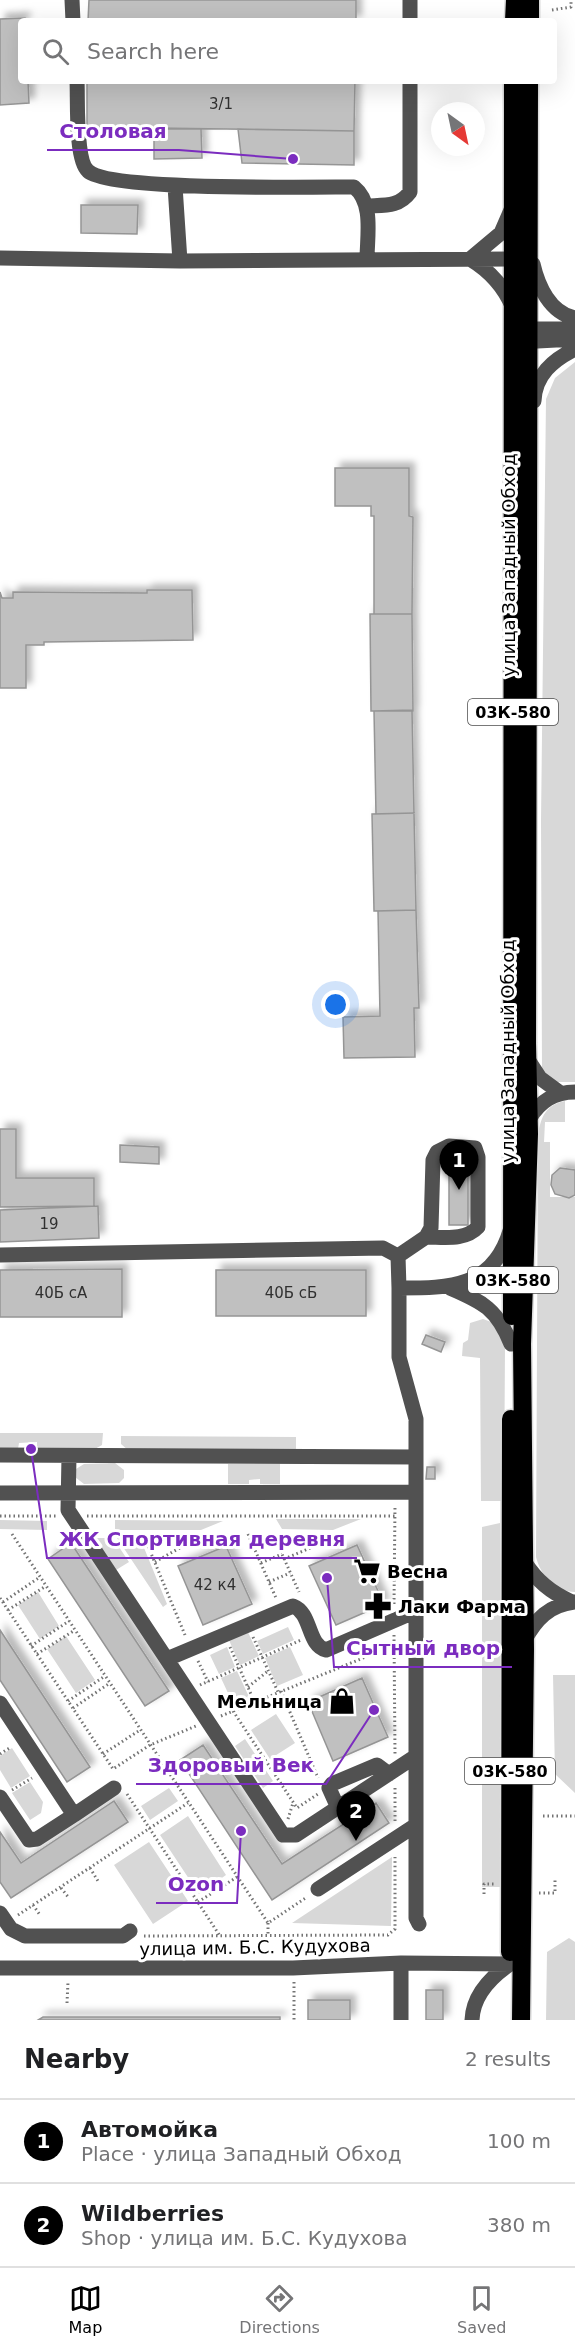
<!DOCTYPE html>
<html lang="en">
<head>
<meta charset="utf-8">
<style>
  body { margin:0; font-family:"DejaVu Sans",sans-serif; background:#f2f2f2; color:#202124 }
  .compass { position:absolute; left:431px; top:102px; width:54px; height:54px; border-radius:50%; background:#fff; box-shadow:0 6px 24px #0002; rotate:147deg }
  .you { position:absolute; left:336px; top:1005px; width:21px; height:21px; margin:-15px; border:4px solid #fff; border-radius:50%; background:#1a73e8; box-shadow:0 0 0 9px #1a73e833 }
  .badge { display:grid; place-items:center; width:39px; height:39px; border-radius:50%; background:#000; color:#fff; font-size:20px; font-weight:700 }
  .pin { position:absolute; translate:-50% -50px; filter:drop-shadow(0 2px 3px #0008) }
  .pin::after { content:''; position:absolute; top:32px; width:21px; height:18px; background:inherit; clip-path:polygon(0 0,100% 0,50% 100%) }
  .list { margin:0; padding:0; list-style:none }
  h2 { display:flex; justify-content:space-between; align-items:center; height:78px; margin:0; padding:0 24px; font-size:26px }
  h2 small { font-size:20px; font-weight:400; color:#757577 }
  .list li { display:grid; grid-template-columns:39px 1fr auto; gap:18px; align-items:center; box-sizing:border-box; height:84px; padding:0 24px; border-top:2px solid #e0e0e0 }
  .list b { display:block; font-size:22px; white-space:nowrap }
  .list p { margin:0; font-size:20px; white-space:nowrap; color:#757577 }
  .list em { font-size:20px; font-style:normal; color:#757577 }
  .icon { flex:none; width:33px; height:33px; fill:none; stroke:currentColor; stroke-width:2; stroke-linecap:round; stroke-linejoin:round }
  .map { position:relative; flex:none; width:575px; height:2020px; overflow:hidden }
  .search { position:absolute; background:#fff; box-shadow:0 6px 24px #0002; left:18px; right:18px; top:18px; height:66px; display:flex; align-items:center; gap:15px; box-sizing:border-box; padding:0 21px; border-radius:6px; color:#757577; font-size:22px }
  .sheet { height:246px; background:#fff }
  nav { display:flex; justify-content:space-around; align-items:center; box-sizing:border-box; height:84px; border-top:2px solid #e0e0e0; background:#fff; font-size:16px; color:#757577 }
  nav a { display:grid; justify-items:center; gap:3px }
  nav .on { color:#000 }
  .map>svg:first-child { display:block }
  .green { fill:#d8d8d8 }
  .building { fill:#c0c0c0; stroke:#959595; stroke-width:1.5; filter:url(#shadow) }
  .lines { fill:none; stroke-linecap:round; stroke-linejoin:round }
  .highway-casing { stroke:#dbdbdb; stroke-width:21 }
  .path { stroke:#737373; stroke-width:3; stroke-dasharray:1.5 3; stroke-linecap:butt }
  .minor { stroke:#515151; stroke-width:15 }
  .highway { stroke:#000; stroke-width:18 }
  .labels { text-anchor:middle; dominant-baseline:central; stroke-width:6; stroke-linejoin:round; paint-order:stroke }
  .number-label { font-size:15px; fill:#303030 }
  .shield { fill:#fff; stroke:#4c4c4c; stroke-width:1.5 }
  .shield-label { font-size:16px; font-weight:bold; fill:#000 }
  .street-label { font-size:18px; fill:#000; stroke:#fff }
  .poi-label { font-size:18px; font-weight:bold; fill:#000; stroke:#fff; text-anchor:start }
  .leader { fill:none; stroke:#7b2cbf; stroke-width:2 }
  .callout-dot { fill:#7b2cbf; stroke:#fff; stroke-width:2 }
  .callout-label { font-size:20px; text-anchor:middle; font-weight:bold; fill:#7b2cbf; stroke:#fff; stroke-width:6; stroke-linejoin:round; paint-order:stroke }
</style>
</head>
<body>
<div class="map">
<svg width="575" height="2020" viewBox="0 0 575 2020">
  <defs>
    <filter id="shadow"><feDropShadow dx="5.5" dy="-5.5" stdDeviation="3" flood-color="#0004"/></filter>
  </defs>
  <rect width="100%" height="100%" fill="#fff"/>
  <!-- green -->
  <path class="green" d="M575 362V1082H553L542 1071 541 821 546 399 555 378Z
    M565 1101V1122H545L544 1142H550V1197H575V1592C554 1591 541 1576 536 1557L538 1135C541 1116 546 1105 565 1101Z
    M483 1319 494 1323 505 1346 504 1501H481L480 1358 462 1356 463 1343 468 1340 470 1323Z
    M0 1433H103L102 1445 95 1449H37V1442L19 1443 18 1449H0Z
    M121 1436 296 1437V1452L129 1451 121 1444Z
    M115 1463 124 1470V1478L119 1483 84 1484 75 1477 76 1469 84 1464Z
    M228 1464H280V1484H260V1479L249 1480V1484H228Z
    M276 1519H361L333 1530 282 1529Z
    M0 1520 47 1521V1530L0 1529Z
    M115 1520 223 1521 201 1530H115Z
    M500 1523 501 1887H482V1527Z
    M95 1538H113L129 1562 116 1570Z
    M117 1538H140L167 1604 163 1607Z
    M38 1592 59 1626 40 1639 18 1605Z
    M288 1627 294 1640 263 1654 257 1641Z
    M247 1630 259 1656 240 1665 228 1638Z
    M66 1636 95 1680 76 1693 47 1649Z
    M227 1647 235 1667 219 1674 210 1655Z
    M290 1647 303 1675 277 1686 265 1658Z
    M237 1671 250 1699 234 1706 221 1678Z
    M553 1675H575V1793L555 1774Z
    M276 1714 295 1743 270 1759 251 1730Z
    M245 1739 273 1781 263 1788 235 1746Z
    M12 1748 30 1776 11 1788 0 1770V1756Z
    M30 1782 43 1802 41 1813 30 1820 12 1793Z
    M169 1788 178 1801 150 1820 141 1806Z
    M188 1816 226 1875 199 1894 160 1835Z
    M149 1842 188 1901 153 1924 114 1865Z
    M392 1857 391 1926 292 1923Z
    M569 1938 575 1942V2020H546L547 1952Z"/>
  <!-- building -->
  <path class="building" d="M89 0H356V21H88Z
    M25 18V21H21V81H28L29 103 0 105V19Z
    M87 81H355L354 131 87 127Z
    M154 129H201L202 158 154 159Z
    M238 129 354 131V165L242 163Z
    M81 205H138L137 234 81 233Z
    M335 468H409V516L413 517 412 614H374V516H371V506H335Z
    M147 590H192L193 640 44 642V645H26V688H0V592L2 598H13V592L147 593Z
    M370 614H412L413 711H371Z
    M412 710 414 813 376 814 374 711Z
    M414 813 416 910 374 911 372 814Z
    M416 910 419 1008H414L415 1057 344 1058 343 1017 380 1016 378 911Z
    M0 1129H16V1178H94V1206L0 1207Z
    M120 1145 159 1147V1164L120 1162Z
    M449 1155H468V1225H449Z
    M560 1168 575 1170V1195L569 1198 555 1194 551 1185 552 1175Z
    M98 1206 99 1238 0 1242V1210Z
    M122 1269V1317H0V1270Z
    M216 1270H366V1316H216Z
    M426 1335 445 1342 441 1352 422 1344Z
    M427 1467H435V1479H426Z
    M71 1543 169 1691 145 1706 48 1559Z
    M357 1545 384 1604 336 1625 309 1566Z
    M226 1546 252 1604 203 1625 178 1566Z
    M0 1630 90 1767 67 1782 0 1680Z
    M362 1678 388 1737 333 1761 308 1702Z
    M203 1745 282 1864 376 1803 389 1823 272 1900 180 1760Z
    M114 1801 128 1822 11 1898 0 1882V1832L21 1863Z
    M426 1990H443V2020H426Z
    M308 2000H350V2020H308Z
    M43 2017H280V2020H38Z"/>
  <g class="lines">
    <defs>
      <path id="highway" d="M514 21 515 0
        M530 21V0
        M512 1316 513 81
        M510 1952 511 1419
        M521 2020 525 1649 522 1344 529 1134 527 1043 529 81"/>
    </defs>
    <!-- highway casing -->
    <use href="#highway" class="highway-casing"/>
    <!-- path -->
    <path class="path" d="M552 10 571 7V0
      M0 1516H57
      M87 1516H395
      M12 1534 268 1923 307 1897
      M143 1534 185 1635
      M248 1534 276 1598
      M273 1534 299 1592
      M284 1559 346 1533
      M155 1562 204 1534
      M261 1563 282 1554
      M269 1582 290 1573
      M0 1598 113 1769 150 1745 196 1726
      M3 1602 40 1577
      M394 1604 395 1506
      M8 1610 46 1586
      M394 1635 395 1754
      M253 1637 278 1692
      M31 1646 69 1621
      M230 1647 254 1701
      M37 1654 75 1630
      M198 1661 208 1682
      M200 1685 301 1640
      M248 1687 268 1671
      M281 1691 318 1778
      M68 1701 105 1676
      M73 1708 110 1683
      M233 1711 297 1808 318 1794
      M221 1716 395 1645
      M0 1754 11 1747
      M103 1754 140 1730
      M395 1788V1823
      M12 1790 32 1778
      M127 1794 220 1936
      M543 1816H575
      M288 1819 293 1803
      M90 1868 98 1881
      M61 1888 69 1898
      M539 1893H555V1879
      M484 1894V1884H496
      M198 1902 237 1877
      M33 1905 40 1915
      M18 1915 188 1803
      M268 1923V1936
      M144 1936 388 1935 395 1929V1857
      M294 1982V2020
      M67 2003 68 1982"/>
    <!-- minor -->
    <path class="minor" d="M72 0 73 21
      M410 21V0
      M77 81C78 99 75 160 88 171 109 191 314 187 354 187 374 203 367 236 367 260
      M175 186 180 261
      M367 206C385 205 399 207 410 192V81
      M0 258 180 261 522 259
      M470 259 501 233 511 210
      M470 259C490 271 504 286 513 308
      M533 264C538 286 550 313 575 318
      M518 329H575
      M519 342 575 339
      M534 401C535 375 553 360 575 349
      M527 1058 540 1078 559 1092
      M529 1119C540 1101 554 1092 575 1092
      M0 1255 383 1248 398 1256 399 1288
      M398 1256 426 1237 431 1228 433 1160 437 1152 449 1146 475 1148 478 1157V1227C465 1241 444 1237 426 1237
      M450 1288C483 1302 497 1309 511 1344
      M0 1455 416 1457
      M69 1456 68 1510 283 1835H296L416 1756
      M0 1493 416 1492
      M524 1561C537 1581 550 1592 572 1602
      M524 1641C536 1619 549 1605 575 1602
      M167 1659 293 1606C312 1613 307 1645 326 1650L416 1611
      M0 1703 74 1815 37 1839 29 1840 0 1797
      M338 1808 329 1788 332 1784 377 1765 389 1774
      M74 1815 114 1788
      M318 1889 416 1825
      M0 1913 11 1929 25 1936H123L130 1931
      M419 1924 416 1918V1419L399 1357V1288C450 1288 493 1288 510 1231
      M0 1968H293L401 1963 510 1964
      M401 2020V1963
      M472 2020C473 1995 491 1977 510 1964"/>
    <!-- highway -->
    <use href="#highway" class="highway"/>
  </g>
  <!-- icons -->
  <defs>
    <symbol id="supermarket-bare" viewBox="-9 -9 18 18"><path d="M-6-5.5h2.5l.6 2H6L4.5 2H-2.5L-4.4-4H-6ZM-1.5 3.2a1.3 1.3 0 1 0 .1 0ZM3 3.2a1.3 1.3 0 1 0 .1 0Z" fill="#000" stroke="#fff" stroke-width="2.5" paint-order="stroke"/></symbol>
    <symbol id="pharmacy-bare" viewBox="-9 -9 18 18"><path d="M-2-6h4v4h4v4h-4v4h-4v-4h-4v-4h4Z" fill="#000" stroke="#fff" stroke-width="2.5" paint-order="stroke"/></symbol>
    <symbol id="shop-bare" viewBox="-9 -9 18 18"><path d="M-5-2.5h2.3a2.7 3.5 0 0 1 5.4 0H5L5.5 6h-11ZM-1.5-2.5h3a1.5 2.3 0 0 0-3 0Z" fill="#000" stroke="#fff" stroke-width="2.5" paint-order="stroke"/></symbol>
  </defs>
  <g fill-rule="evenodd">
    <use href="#supermarket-bare" x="348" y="1552" width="38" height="38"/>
    <use href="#pharmacy-bare" x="359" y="1587" width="38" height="38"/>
    <use href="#shop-bare" x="323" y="1682" width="38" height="38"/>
  </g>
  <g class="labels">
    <!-- number labels -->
    <g class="number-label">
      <text x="221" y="104">3/1</text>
      <text x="49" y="1224">19</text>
      <text x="61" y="1293">40Б сА</text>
      <text x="291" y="1293">40Б сБ</text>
      <text x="215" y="1585">42 к4</text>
    </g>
    <!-- shield labels -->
    <g class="shield">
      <rect x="468" y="699" width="90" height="26" rx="4.5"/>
      <rect x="468" y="1267" width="90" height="26" rx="4.5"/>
      <rect x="465" y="1758" width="90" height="26" rx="4.5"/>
    </g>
    <g class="shield-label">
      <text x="513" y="712">03К-580</text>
      <text x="513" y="1280">03К-580</text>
      <text x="510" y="1771">03К-580</text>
    </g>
    <!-- street labels -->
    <g class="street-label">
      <text transform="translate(508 565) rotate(-90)">улица Западный Обход</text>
      <text transform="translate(507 1051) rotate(-90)">улица Западный Обход</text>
      <text transform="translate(255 1947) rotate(-1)">улица им. Б.С. Кудухова</text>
    </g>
    <!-- poi labels -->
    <g class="poi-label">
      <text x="387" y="1571">Весна</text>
      <text x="398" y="1606">Лаки Фарма</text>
      <text x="322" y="1701" text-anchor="end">Мельница</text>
    </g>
  </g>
  <!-- callouts -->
  <path class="leader" d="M293 159L179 150H47M31 1449L47 1558H357M327 1578L334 1667H512M374 1710L326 1784H136M241 1831L237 1903H156"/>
  <g class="callout-dot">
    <circle cx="293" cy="159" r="6"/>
    <circle cx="31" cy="1449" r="6"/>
    <circle cx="327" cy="1578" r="6"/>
    <circle cx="374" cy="1710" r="6"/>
    <circle cx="241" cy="1831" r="6"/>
  </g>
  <g class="callout-label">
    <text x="113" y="138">Столовая</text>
    <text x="202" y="1546">ЖК Спортивная деревня</text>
    <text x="423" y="1655">Сытный двор</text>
    <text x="231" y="1772">Здоровый Век</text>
    <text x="196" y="1891">Ozon</text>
  </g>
</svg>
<svg class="compass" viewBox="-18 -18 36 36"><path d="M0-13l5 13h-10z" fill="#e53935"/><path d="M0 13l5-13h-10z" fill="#757577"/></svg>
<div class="you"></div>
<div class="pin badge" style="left:459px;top:1190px">1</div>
<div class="pin badge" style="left:356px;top:1841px">2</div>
<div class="search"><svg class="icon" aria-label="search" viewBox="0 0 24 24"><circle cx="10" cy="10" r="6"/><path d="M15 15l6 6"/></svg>Search here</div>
</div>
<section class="sheet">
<h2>Nearby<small>2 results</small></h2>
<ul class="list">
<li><span class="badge">1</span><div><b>Автомойка</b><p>Place · улица Западный Обход</p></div><em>100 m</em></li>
<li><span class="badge">2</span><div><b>Wildberries</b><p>Shop · улица им. Б.С. Кудухова</p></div><em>380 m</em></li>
</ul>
</section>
<nav>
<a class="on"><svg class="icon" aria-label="map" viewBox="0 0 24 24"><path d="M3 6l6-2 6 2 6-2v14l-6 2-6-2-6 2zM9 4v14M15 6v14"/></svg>Map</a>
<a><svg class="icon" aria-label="directions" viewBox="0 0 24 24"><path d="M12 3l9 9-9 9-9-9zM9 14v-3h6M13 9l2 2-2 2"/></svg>Directions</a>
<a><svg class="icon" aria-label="saved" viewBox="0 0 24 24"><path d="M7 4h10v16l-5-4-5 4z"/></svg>Saved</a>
</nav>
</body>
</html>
